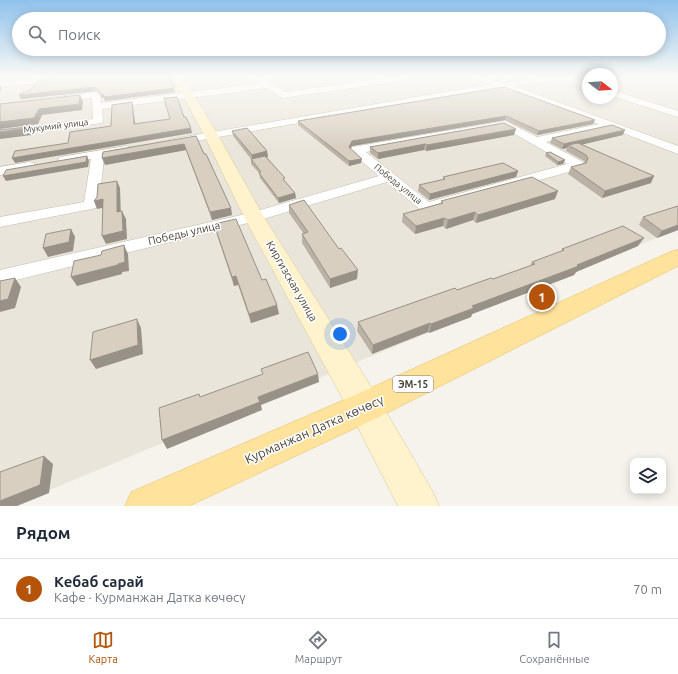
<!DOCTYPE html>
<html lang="ru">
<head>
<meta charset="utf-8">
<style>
  body { margin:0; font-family:Ubuntu,sans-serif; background:#f6f6f7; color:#1f2937 }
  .controls { position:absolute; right:12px; bottom:12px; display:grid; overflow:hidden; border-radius:8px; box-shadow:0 2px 10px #0003 }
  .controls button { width:36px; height:36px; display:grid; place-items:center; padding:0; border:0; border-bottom:1px solid #e0e1e3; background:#fff; color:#1f2937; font:20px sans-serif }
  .compass { position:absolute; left:582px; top:68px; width:36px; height:36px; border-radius:50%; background:#fff; box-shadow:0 2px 10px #0003; rotate:107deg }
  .you { position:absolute; left:340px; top:334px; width:14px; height:14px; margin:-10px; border:3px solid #fff; border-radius:50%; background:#1a73e8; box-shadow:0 0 0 6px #1a73e833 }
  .badge { display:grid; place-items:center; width:26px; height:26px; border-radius:50%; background:#b45309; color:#fff; font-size:13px; font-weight:700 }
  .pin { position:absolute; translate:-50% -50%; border:2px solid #fff; box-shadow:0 1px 4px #0006 }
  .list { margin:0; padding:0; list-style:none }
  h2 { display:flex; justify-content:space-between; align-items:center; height:52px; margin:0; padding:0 16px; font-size:17px }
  h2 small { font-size:13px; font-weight:400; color:#747a83 }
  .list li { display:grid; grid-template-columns:26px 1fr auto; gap:12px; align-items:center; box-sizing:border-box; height:60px; padding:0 16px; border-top:1px solid #e0e1e3 }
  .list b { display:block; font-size:15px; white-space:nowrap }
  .list p { margin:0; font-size:13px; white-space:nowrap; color:#747a83 }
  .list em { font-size:13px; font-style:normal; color:#747a83 }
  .icon { flex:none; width:22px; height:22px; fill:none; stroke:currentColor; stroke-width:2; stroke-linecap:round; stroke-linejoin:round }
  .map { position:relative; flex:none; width:678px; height:506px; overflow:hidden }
  .search { position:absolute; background:#fff; box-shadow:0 2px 10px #0003; left:12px; right:12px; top:12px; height:44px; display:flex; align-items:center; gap:10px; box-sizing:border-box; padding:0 14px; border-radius:22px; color:#747a83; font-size:15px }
  .sheet { height:112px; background:#fff }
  nav { display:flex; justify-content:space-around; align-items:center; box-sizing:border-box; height:56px; border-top:1px solid #e0e1e3; background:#fff; font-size:11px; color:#747a83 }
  nav a { display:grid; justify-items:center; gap:2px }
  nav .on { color:#b45309 }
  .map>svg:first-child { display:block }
  .residential { fill:#eae5da }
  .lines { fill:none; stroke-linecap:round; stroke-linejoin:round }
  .street-casing { stroke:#c2bbae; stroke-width:1 }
  .secondary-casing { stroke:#d6c79b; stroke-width:1 }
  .primary-casing { stroke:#e6c16a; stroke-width:1 }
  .street { fill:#fff; fill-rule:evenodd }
  .secondary { fill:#fff3cd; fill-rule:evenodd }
  .primary { fill:#ffe39c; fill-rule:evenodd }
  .wall { fill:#bab2a6 }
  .shaded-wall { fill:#979187 }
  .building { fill:#d8cfc1; stroke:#979187 }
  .labels { text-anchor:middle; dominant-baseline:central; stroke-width:3; stroke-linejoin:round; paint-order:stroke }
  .far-street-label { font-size:9px; fill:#4b4439; stroke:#fff }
  .shield { fill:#fff; stroke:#817c74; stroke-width:1 }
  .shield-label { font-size:10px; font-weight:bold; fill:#4b4439 }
  .street-label { font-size:11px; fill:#4b4439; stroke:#fff }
  .near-street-label { font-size:13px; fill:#4b4439; stroke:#fff }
</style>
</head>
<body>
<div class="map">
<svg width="678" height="506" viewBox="0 0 678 506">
  <rect width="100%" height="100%" fill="#f6f3ec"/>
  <!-- residential -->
  <path class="residential" d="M0 77H588V98H612V77H678V229L11 506H0Z"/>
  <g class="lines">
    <defs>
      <path id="street" d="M52 77H77L73 79 0 87V83Z
        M255 77H262L285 92 392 77H403L405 79 401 81 283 98 267 88 102 109 103 121 102 123 0 136V130L93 119 92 98 54 102 52 100 57 97 96 92 100 95 101 103 261 83 255 80Z
        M471 77H483L503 83 547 77H569L588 83V88L562 80 514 86 678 146V154L610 128 546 142 583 162 584 165 583 168 431 210 426 212 421 210 387 182 260 220 0 284V270L250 213 379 176 352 153 350 150 352 147 505 121 537 137 599 124 502 88 172 145 168 144 166 142 168 140 172 139 492 84ZM503 127 567 164 429 202 366 152Z
        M612 90 678 111V117L612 96Z
        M126 146 130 147 132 150 130 153 104 157 99 205 96 208 0 227V217L84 202 91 159 64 164 60 163 58 160 60 157Z
        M29 162 34 163 35 166 34 169 0 175V167Z"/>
      <path id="secondary" d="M173 77H183L218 135 264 217 377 396 433 492 439 506H398L353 418 244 217 204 135Z"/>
      <path id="primary" d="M678 250V266L377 418 189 506H125L131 492 353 396 670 252Z"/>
    </defs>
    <!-- street casing -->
    <use href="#street" class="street-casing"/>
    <!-- secondary casing -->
    <use href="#secondary" class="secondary-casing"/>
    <!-- primary casing -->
    <use href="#primary" class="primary-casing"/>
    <!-- street -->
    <use href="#street" class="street"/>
    <!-- secondary -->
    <use href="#secondary" class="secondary"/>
    <!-- primary -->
    <use href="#primary" class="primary"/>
  </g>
  <!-- wall -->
  <path class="wall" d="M38 81 175 92 105 101 104 98H102L100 93 96 91 21 99 33 88Z
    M504 87 593 124 537 135 505 120 352 146 350 148 361 163 349 166 298 125V121Z
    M232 131 267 151 268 157H267L285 182 295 193 296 198 279 203 260 178 259 173 251 164V159L233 136Z
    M514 135 426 151 424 150 378 159 370 153V147Z
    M623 135 582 144 651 183 602 198 568 174 571 167 585 164 584 161 566 151 567 148 562 149 550 143 552 138Z
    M196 136 204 154 231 208 232 215 212 220 186 150 105 165Z
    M546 153 565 160 563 164 557 165 545 156Z
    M518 171 516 177 429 200 418 191 419 185 443 180V177Z
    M555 199 476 223 473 220 446 229 443 226 415 234 402 222 403 214 441 203V201Z
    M289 205 357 279 330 288 302 243V234H304L289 213Z
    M643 217 678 230 657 238 639 225Z
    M214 224 262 280 279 314 251 323 238 285 234 286 216 232Z
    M638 246 576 272 574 275 472 314 471 317 429 333 428 332 372 354 357 331 358 322 493 279 530 266 532 262 562 251V249Z"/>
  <!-- shaded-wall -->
  <path class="shaded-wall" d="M0 85 2 88 0 92Z
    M94 87 96 91 21 99 19 95Z
    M174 88 175 92 105 101 104 98H102L100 94Z
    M80 95 83 101 82 110 42 115 38 124 0 129V122Z
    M132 102 133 107 136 129 134 124Z
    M506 116 505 120 352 146 349 151V147L352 141Z
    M595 120 593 124 537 135 539 131Z
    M29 127 33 133 32 135 0 139V132Z
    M191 128 192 133 15 163 12 158Z
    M516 129 514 135 426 151 427 145Z
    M625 130 623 135 572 147 568 145 567 148 562 149 564 144Z
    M184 144 186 150 105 165 102 158Z
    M425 144 424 150 378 159V153Z
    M267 151 268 157 252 160V155Z
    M87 156 89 161 88 167 6 181 3 176Z
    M362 159 361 163 349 166V161Z
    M565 160 563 164 557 165 558 162Z
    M518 171 516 177 429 200 430 194Z
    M654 176 651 183 602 198 605 191Z
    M117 181 120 188 121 220 117 212Z
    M558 191 555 199 476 223 478 215Z
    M295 193 296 198 279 203 278 198Z
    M103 199 107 207 97 209 94 201Z
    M231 208 232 215 212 220 210 212Z
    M122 211 126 219 127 239 106 244 102 236Z
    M475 212 473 220 446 229 448 220Z
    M444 218 443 226 415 234 416 226Z
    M678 225V230L657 238 662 231Z
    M71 229 75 237 73 251 48 257 43 248Z
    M644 238 638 246 576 272 574 275 472 314 471 317 429 333 431 324 472 306Z
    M124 245 128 254 129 271 122 272V274L77 286 71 277Z
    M358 270 357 279 330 288V279Z
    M236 276 238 285 234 286 232 277Z
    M15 278 21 287 15 308 0 312V301Z
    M277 305 279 314 251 323 249 314Z
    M137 319 141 328 143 354 96 369 90 360Z
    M430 323 428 332 372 354 373 345Z
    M318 374 319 382 261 405 262 410 167 449 162 440 258 397Z
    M44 456 53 464 49 493 17 506H0V501Z"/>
  <!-- building -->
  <path class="building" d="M64 77H170L174 88 104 97 103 94H100L99 90 94 87 19 95 33 88 38 81Z
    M504 87 595 120 539 131 506 116 352 141 349 147 362 159 349 161 298 121Z
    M80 95 79 104 39 109 34 118 0 122V104Z
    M177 97 184 117H186L191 128 12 158 15 151 68 143 70 132 111 126 112 105 132 102 134 124 170 119 164 98Z
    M504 123 516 129 427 145 425 144 378 153 370 147Z
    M612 125 625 130 564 144 552 138Z
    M29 127V128L0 132V130Z
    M247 128 267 151 252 155 232 131Z
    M196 136 204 154H206L231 208 210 212 184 144 102 158 103 152Z
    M578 143 654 176 605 191 571 167 586 163 588 158 586 155 568 145Z
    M550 152 565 160 558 162 546 153Z
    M87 156 86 162 3 176 6 170Z
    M265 156 285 178 283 179 295 193 278 198 259 173 261 172 251 159Z
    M503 163 518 171 430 194 419 185 445 179 443 177Z
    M532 177 558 191 478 215 475 212 448 220 444 218 416 226 403 214 443 203 441 201Z
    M117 181V212L122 211 123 231 102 236 103 199 94 201 97 197 98 184Z
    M304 200 339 249 341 248 358 270 330 279 302 234 308 232 289 205Z
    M678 206V225L662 231 643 217Z
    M236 219 262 280 266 279 277 305 249 314 236 276 232 277 214 224Z
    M623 226 644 238 577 265 579 266 472 306 474 308 431 324 430 323 373 345 358 322 455 288 457 290 491 278 493 279 535 264 532 262 564 250 562 249Z
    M71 229 69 242 43 248 46 234Z
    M124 245 125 262 118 264V265L71 277 74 261 101 255 102 251Z
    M15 278 8 299 0 301V281Z
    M137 319 138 345 90 360 93 332Z
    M308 352 318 374 258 397 260 402 162 440 159 408 199 394 200 397 263 374 261 369Z
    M44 456 40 485 0 501V472Z"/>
  <!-- sky -->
  <linearGradient id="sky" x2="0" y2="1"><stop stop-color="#8fc1ec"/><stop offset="0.52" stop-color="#fbfaf6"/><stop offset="1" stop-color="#fbfaf6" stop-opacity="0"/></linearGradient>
  <rect width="678" height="148" fill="url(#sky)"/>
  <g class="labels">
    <!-- far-street labels -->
    <g class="far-street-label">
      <text transform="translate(56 126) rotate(-7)">Мукумий улица</text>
      <text transform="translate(398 184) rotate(39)">Победа улица</text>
    </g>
    <!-- shield labels -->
    <rect class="shield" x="393" y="376" width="40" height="16" rx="3"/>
    <g class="shield-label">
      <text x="413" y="384">ЭМ-15</text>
    </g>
    <!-- street labels -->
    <g class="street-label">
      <text transform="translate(184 233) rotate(-13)">Победы улица</text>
      <text transform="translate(292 281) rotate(60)">Киргизская улица</text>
    </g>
    <!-- near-street labels -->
    <g class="near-street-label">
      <text transform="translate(314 429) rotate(-24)">Курманжан Датка көчөсү</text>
    </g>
  </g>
</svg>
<div class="controls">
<button><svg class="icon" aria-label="layers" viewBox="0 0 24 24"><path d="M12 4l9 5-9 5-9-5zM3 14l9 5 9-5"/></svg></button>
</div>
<svg class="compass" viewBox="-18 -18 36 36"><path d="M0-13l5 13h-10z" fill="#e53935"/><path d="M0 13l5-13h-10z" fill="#747a83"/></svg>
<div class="you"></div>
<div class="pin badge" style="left:542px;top:297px">1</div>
<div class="search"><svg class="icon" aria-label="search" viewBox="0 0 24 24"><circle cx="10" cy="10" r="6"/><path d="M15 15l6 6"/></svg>Поиск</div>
</div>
<section class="sheet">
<h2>Рядом<small></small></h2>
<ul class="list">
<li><span class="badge">1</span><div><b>Кебаб сарай</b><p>Кафе · Курманжан Датка көчөсү</p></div><em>70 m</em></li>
</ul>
</section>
<nav>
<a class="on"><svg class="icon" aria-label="map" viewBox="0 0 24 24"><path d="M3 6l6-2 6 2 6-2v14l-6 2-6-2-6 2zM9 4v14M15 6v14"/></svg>Карта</a>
<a><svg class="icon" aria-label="directions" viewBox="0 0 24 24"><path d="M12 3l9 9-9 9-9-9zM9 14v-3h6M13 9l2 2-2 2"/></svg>Маршрут</a>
<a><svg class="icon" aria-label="saved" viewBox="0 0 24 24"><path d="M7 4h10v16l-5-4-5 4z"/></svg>Сохранённые</a>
</nav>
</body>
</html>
